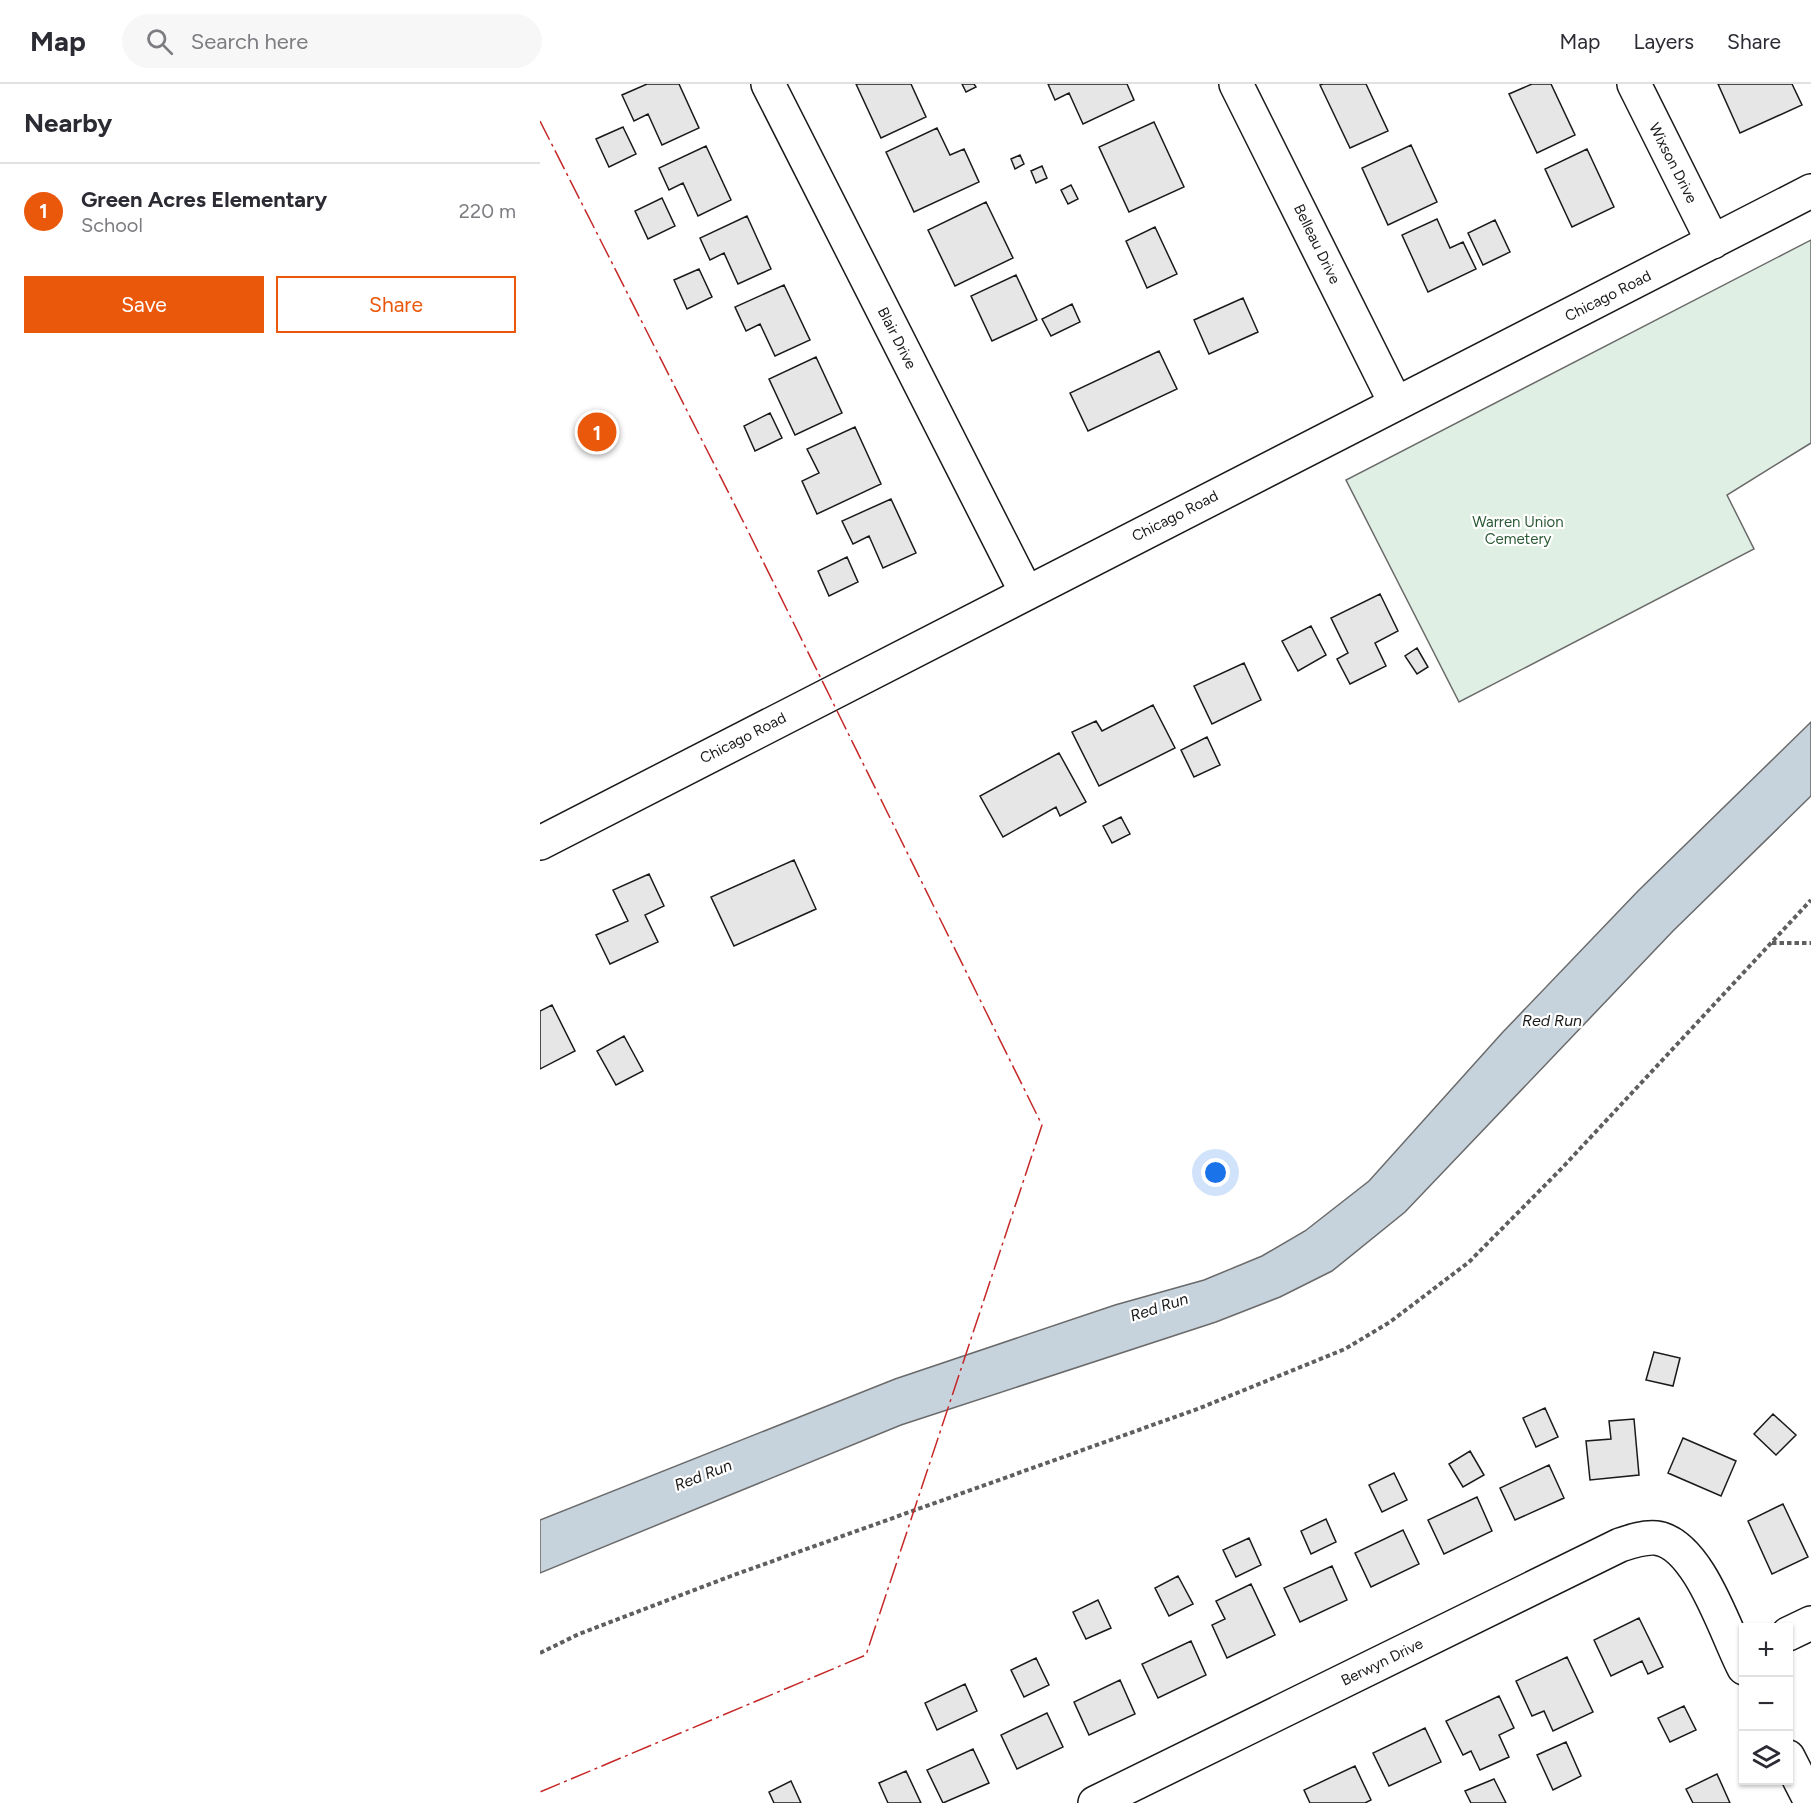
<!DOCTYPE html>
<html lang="en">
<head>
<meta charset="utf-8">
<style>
  body { margin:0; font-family:Figtree,sans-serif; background:#f7f7f7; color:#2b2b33 }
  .controls { position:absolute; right:18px; bottom:18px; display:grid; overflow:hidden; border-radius:0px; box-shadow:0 2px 4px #0004 }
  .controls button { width:54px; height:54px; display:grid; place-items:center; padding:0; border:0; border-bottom:2px solid #e1e1e2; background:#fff; color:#2b2b33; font:30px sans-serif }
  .you { position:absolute; left:676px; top:1089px; width:21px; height:21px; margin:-15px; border:4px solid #fff; border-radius:50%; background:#1a73e8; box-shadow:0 0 0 9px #1a73e833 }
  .badge { display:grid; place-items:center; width:39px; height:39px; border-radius:50%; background:#ea580c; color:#fff; font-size:20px; font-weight:700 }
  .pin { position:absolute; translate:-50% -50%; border:3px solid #fff; box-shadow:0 2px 6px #0006 }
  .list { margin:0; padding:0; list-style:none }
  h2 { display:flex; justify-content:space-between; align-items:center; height:78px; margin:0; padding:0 24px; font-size:26px }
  h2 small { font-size:20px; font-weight:400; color:#7c7c81 }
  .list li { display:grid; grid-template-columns:39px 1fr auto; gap:18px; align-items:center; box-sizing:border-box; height:96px; padding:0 24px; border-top:2px solid #e1e1e2 }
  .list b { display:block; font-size:22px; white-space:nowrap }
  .list p { margin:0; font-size:20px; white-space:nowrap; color:#7c7c81 }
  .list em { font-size:20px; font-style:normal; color:#7c7c81 }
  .actions { display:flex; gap:12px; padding:18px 24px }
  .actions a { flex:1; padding:14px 0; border:2px solid #ea580c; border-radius:0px; text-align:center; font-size:21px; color:#ea580c }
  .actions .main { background:#ea580c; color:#fff }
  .icon { flex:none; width:33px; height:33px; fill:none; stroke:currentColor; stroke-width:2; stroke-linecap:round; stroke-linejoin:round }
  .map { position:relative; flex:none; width:1271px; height:1719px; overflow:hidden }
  header { display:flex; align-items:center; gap:36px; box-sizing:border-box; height:84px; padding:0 30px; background:#fff; border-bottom:2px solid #e1e1e2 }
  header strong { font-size:28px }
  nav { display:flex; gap:33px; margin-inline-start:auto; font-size:21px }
  .search { width:420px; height:54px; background:#f7f7f7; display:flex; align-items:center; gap:15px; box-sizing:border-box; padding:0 21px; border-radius:33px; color:#7c7c81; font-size:22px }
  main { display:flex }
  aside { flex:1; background:#fff }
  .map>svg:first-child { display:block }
  .green { fill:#e0efe3; stroke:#6a6a6a; stroke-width:1.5 }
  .water { fill:#c6d2dc; stroke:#6a6a6a; stroke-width:1.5 }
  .building { fill:#e6e6e6; stroke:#1a1a1a; stroke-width:1.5 }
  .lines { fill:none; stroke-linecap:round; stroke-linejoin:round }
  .minor-casing { stroke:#1a1a1a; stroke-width:36 }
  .path { stroke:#5f5f5f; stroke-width:4; stroke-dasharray:4.5 3; stroke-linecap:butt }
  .minor { stroke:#fff; stroke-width:33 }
  .power { stroke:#c62828; stroke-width:1.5; stroke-dasharray:21 4.5 3 4.5; stroke-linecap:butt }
  .labels { text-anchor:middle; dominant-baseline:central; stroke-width:4.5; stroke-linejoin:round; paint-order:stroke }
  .street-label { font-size:15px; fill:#1a1a1a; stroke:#fff }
  .park-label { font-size:15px; fill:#2b5a34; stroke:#fff }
  .water-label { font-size:16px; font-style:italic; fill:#1a1a1a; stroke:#fff }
</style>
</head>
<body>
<header>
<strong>Map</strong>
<div class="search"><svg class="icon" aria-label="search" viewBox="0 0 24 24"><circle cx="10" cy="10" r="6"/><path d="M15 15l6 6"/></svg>Search here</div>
<nav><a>Map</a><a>Layers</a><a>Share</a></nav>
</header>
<main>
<aside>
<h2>Nearby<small></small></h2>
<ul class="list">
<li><span class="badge">1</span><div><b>Green Acres Elementary</b><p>School</p></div><em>220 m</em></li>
</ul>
<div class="actions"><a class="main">Save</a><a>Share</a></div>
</aside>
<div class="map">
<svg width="1271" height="1719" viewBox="0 0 1271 1719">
  <rect width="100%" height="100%" fill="#fff"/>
  <!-- green -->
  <path class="green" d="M1271 156V359L1187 411 1214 465 919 618 806 396Z"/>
  <!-- water -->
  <path class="water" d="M1271 638V712L1133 847 865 1128 792 1187 740 1213 676 1238 361 1341 0 1489V1436L355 1295 575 1221 664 1196 722 1172 765 1147 829 1097 962 949 1098 807Z"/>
  <!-- building -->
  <path class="building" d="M107 0H139L159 44 122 61 108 30 94 37 82 11Z
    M316 0H371L386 33 341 54Z
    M422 0H434L436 3 426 8Z
    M508 0H587L594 16 543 40 529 9 515 16Z
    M783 0H826L848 47 810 64 780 1Z
    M992 0H1011L1035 51 997 69 969 10Z
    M1178 0H1252L1262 21 1200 49Z
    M614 38 644 103 589 128 559 63Z
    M83 43 96 70 69 83 56 55Z
    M397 44 410 71 424 65 439 98 374 128 346 68Z
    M871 61 897 118 848 141 822 84Z
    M166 62 191 116 158 132 143 99 129 106 119 84Z
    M1047 65 1074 123 1032 143 1005 85Z
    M480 71 484 80 475 85 471 75Z
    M502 82 507 94 496 99 491 87Z
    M531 101 538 115 528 120 521 106Z
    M122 114 135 142 108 155 95 127Z
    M446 118 473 174 415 202 388 146Z
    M207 132 231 185 198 200 184 169 170 176 160 154Z
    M897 135 910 164 923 158 936 185 888 208 862 151Z
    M955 136 970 168 943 181 928 149Z
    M615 143 637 190 607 204 586 157Z
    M159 185 172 213 147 225 134 196Z
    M476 191 497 236 452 257 431 212Z
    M244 201 270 256 235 272 220 240 206 247 195 223Z
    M703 214 718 248 669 270 654 236Z
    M532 220 540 238 511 252 502 235Z
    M619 267 637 305 548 347 530 309Z
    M276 273 302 329 255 351 229 295Z
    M230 329 242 354 215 367 204 342Z
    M315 343 341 400 277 430 262 397 279 389 267 365Z
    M351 415 376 469 343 484 329 452 313 460 302 437Z
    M307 473 318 498 289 512 278 487Z
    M840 510 858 547 835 559 846 582 810 600 797 575 808 569 791 534Z
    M771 542 786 571 758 587 742 557Z
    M877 564 888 583 877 590 865 572Z
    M704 579 721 616 672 640 654 602Z
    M613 621 635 664 559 702 532 648 556 637 562 647Z
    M667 653 680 681 654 693 641 666Z
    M519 669 546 718 520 732 516 723 463 753 440 712Z
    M581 733 590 750 572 759 563 742Z
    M254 776 276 825 194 862 171 813Z
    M109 790 124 822 105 831 118 858 70 880 56 851 88 837 73 806Z
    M12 921 35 967 0 985V927Z
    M84 952 103 987 76 1001 57 967Z
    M1114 1268 1140 1274 1133 1302 1106 1296Z
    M1005 1324 1018 1353 996 1363 983 1334Z
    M1233 1330 1256 1351 1236 1371 1214 1350Z
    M1094 1335 1099 1391 1050 1396 1046 1357 1071 1355 1069 1337Z
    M1143 1354 1196 1377 1181 1412 1128 1389Z
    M930 1367 944 1391 923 1403 909 1380Z
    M1009 1381 1024 1414 975 1436 960 1404Z
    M854 1389 867 1416 842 1428 829 1401Z
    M937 1413 952 1447 904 1470 888 1436Z
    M1243 1420 1268 1473 1232 1490 1208 1437Z
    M786 1435 796 1458 771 1470 761 1447Z
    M863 1446 879 1480 831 1503 815 1469Z
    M709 1454 721 1481 696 1493 683 1466Z
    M792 1482 807 1516 760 1538 744 1504Z
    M638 1492 653 1520 629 1532 615 1504Z
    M711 1500 735 1551 687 1574 672 1541 685 1535 676 1517Z
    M558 1516 571 1544 546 1555 533 1528Z
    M1099 1534 1123 1583 1108 1590 1102 1577 1071 1592 1054 1556Z
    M651 1557 666 1591 618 1614 602 1580Z
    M1027 1573 1053 1628 1013 1647 1004 1627 992 1632 976 1597Z
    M496 1574 509 1601 484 1613 471 1586Z
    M580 1596 595 1630 549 1651 534 1618Z
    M425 1600 437 1627 397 1646 385 1619Z
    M959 1612 974 1644 959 1651 969 1673 940 1686 931 1667 923 1671 906 1637Z
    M1144 1622 1156 1646 1130 1658 1118 1634Z
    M507 1629 523 1663 477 1685 461 1651Z
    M885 1644 901 1678 849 1702 833 1669Z
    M1026 1658 1041 1692 1013 1706 997 1671Z
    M433 1665 449 1699 403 1719 387 1686Z
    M815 1682 831 1716 825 1719H770L764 1706Z
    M366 1687 381 1719H348L339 1699Z
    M1177 1690 1190 1719H1153L1146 1705Z
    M954 1695 966 1719H931L925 1707Z
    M251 1697 261 1719H234L229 1708Z"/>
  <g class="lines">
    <defs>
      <path id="minor" d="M228 0 486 508
        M696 0 856 320
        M1094 0 1173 158
        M0 759 1271 107
        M1248 1550 1271 1539
        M1248 1673 1271 1718
        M555 1719 1080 1461C1092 1457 1104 1453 1116 1454 1159 1459 1186 1550 1204 1584"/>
    </defs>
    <!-- minor casing -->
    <use href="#minor" class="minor-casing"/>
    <!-- path -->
    <path class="path" d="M1232 859H1271
      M0 1569 39 1550 191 1492 660 1324 805 1265 850 1238 929 1178 1023 1083 1271 816"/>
    <!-- minor -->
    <use href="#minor" class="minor"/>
    <!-- power -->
    <path class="power" d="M0 37 207 445 502 1041 326 1571 0 1708"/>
  </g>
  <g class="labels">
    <!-- street labels -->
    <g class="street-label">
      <text transform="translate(1133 79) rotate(63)">Wixson Drive</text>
      <text transform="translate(777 160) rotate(64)">Belleau Drive</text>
      <text transform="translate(1068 212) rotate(-27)">Chicago Road</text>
      <text transform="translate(357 254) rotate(63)">Blair Drive</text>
      <text transform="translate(635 432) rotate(-27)">Chicago Road</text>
      <text transform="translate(203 654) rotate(-27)">Chicago Road</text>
      <text transform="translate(842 1578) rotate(-26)">Berwyn Drive</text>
    </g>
    <!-- park labels -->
    <g class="park-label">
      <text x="978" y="438">Warren Union<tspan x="978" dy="17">Cemetery</tspan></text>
    </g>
    <!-- water labels -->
    <g class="water-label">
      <text x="1012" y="936">Red Run</text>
      <text transform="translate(619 1223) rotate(-18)">Red Run</text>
      <text transform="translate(163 1391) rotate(-21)">Red Run</text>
    </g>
  </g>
</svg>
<div class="controls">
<button>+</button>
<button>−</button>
<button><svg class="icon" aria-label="layers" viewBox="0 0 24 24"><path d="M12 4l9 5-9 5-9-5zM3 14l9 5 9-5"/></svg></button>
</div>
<div class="you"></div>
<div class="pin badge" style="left:57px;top:348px">1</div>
</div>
</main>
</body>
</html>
